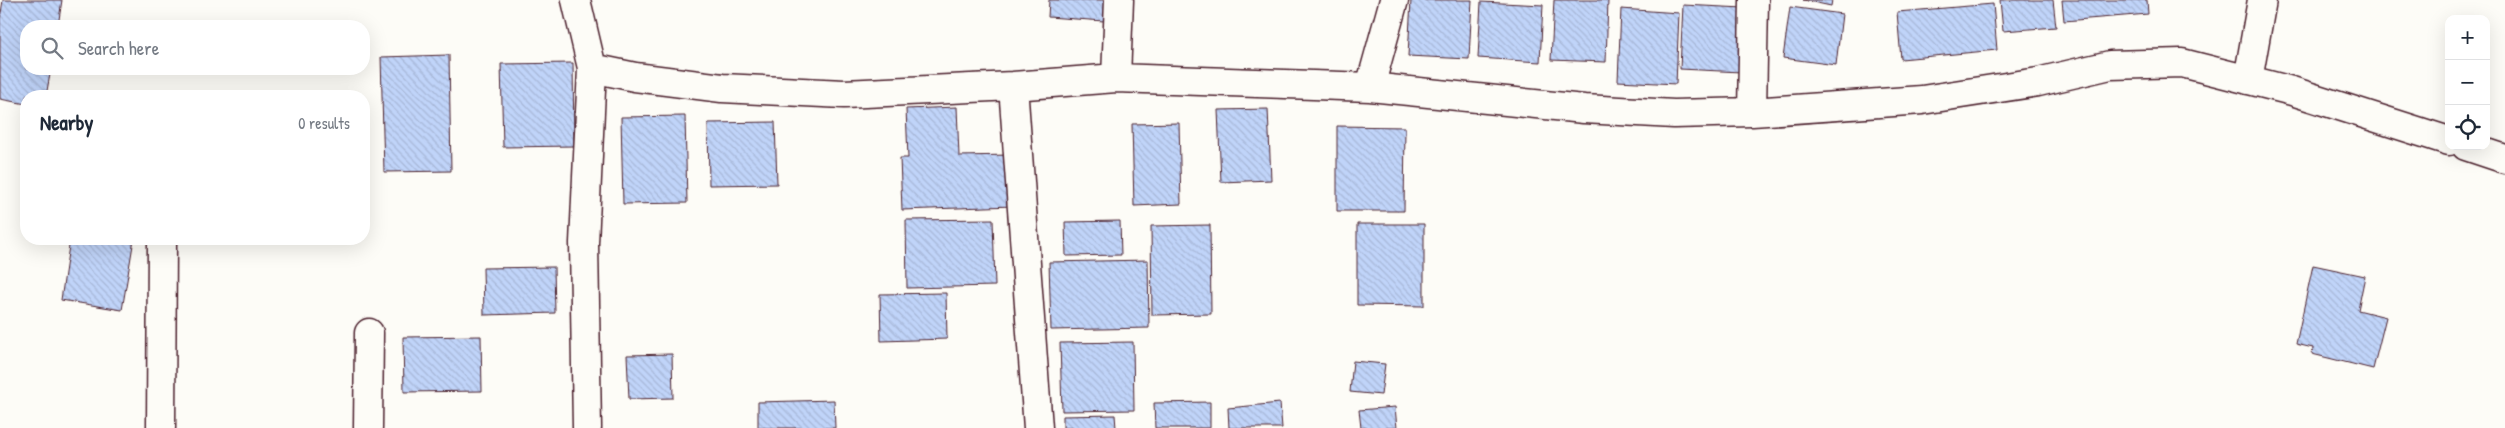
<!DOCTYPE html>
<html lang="en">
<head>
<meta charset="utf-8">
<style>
  body { margin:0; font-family:"Patrick Hand",sans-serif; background:#f6f6f7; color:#1f2937 }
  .controls { position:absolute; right:15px; top:15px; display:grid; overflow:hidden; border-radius:10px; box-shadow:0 5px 20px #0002 }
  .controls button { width:45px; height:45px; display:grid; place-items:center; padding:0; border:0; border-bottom:1px solid #e0e1e3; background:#fff; color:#1f2937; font:25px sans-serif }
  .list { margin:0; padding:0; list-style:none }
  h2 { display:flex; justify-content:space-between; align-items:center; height:65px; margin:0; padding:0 20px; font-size:21px }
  h2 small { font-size:16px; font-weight:400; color:#747a83 }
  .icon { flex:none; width:28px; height:28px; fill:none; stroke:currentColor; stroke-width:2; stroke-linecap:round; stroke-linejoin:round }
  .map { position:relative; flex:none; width:2505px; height:428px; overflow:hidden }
  .search { position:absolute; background:#fff; box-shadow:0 5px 20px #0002; left:20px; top:20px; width:350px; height:55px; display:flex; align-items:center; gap:12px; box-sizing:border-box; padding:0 18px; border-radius:20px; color:#747a83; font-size:19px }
  .panel { position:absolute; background:#fff; box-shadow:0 5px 20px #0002; left:20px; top:90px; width:350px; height:155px; border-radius:20px }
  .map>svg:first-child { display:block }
  .building { fill:url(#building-back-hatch); stroke:#4a1f2b }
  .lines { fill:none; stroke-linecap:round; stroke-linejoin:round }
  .minor-casing { stroke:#4a1f2b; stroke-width:31 }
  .minor { stroke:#fdfcf7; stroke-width:28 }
</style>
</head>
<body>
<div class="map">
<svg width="2505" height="428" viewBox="0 0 2505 428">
  <defs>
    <pattern id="building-back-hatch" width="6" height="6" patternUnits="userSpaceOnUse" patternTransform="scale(1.25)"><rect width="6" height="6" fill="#c0d4f9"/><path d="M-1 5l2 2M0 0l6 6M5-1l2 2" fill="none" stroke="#a6b6d6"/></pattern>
  </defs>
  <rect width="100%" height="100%" fill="#fdfcf7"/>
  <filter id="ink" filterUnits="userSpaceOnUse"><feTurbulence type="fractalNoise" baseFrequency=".02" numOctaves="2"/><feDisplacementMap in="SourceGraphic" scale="10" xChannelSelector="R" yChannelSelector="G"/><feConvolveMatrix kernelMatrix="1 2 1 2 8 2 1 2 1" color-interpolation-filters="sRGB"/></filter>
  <g filter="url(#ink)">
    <!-- building -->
    <path class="building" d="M3 0H62L58 26H26V69H51L46 96H26V104L0 99V19Z
      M1049 0H1106L1104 21 1048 17Z
      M1411 0H1472L1469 59 1408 56Z
      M1554 0H1608L1606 62 1551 60Z
      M1803 0H1832L1831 6Z
      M2000 0H2053L2056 27 2003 31Z
      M2062 0H2147L2148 14 2064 21Z
      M1481 2 1543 5 1540 62 1478 58Z
      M1993 4 1997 50 1901 59 1897 12Z
      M1683 5 1744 8 1741 72 1680 69Z
      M1790 7 1842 14 1836 65 1783 58Z
      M1621 9 1679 13 1676 84 1618 81Z
      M449 55 451 171 384 172 381 57Z
      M573 63 574 146 503 147 501 64Z
      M957 107 959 156 1011 155 1013 206 902 210 900 158H908L906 109Z
      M1268 109 1271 180 1221 182 1218 110Z
      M685 116 687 203 623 204 621 117Z
      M775 122 777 184 709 185 708 123Z
      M1179 123 1181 204 1134 206 1132 124Z
      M1337 126 1405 127 1404 211H1337Z
      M993 219 995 286 907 288 906 220Z
      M1120 221 1121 255 1066 256 1065 222Z
      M1357 224H1424V306L1357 305Z
      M1210 225 1211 314 1152 315 1151 226Z
      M70 239H134L122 310 61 300Z
      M1148 260 1149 328 1051 330 1049 262Z
      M2313 265 2365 276 2358 310 2386 317 2373 369 2312 354 2313 348 2296 344Z
      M554 267 555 313 484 315 483 268Z
      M946 293 947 339 881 341 880 294Z
      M481 336 482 391 404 392 403 337Z
      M1133 342 1134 410 1062 411 1060 343Z
      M672 354 673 398 629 399 627 355Z
      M1353 361 1385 364 1381 395 1350 392Z
      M834 400 835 428H758V402Z
      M1210 402V428H1155L1154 403Z
      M1280 403 1282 428H1229L1228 408Z
      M1395 407 1397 428H1361L1359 410Z
      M1115 415 1116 428H1063V416Z"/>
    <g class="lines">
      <defs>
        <path id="minor" d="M576 0 592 68 584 243 587 428
          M592 68 635 77 722 88 844 94 1013 86 1116 78 1370 87 1584 109 1674 114 1752 112 1922 100 2038 82 2110 65 2182 63 2292 91 2449 141
          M1116 78 1119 0
          M2248 80 2262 0
          M1013 86 1038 428
          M1370 87 1394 0
          M1752 112 1754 0
          M2466 146 2505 159
          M161 428 162 239
          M368 428 369 333"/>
      </defs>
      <!-- minor casing -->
      <use href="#minor" class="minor-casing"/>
      <!-- minor -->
      <use href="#minor" class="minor"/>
    </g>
  </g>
</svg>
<div class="controls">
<button>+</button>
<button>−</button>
<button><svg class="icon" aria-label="locate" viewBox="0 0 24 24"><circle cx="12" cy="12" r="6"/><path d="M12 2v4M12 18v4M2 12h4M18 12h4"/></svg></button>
</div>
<div class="search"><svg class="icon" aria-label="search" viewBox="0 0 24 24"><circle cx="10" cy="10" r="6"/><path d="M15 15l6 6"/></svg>Search here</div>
<section class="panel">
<h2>Nearby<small>0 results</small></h2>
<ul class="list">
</ul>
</section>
</div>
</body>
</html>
